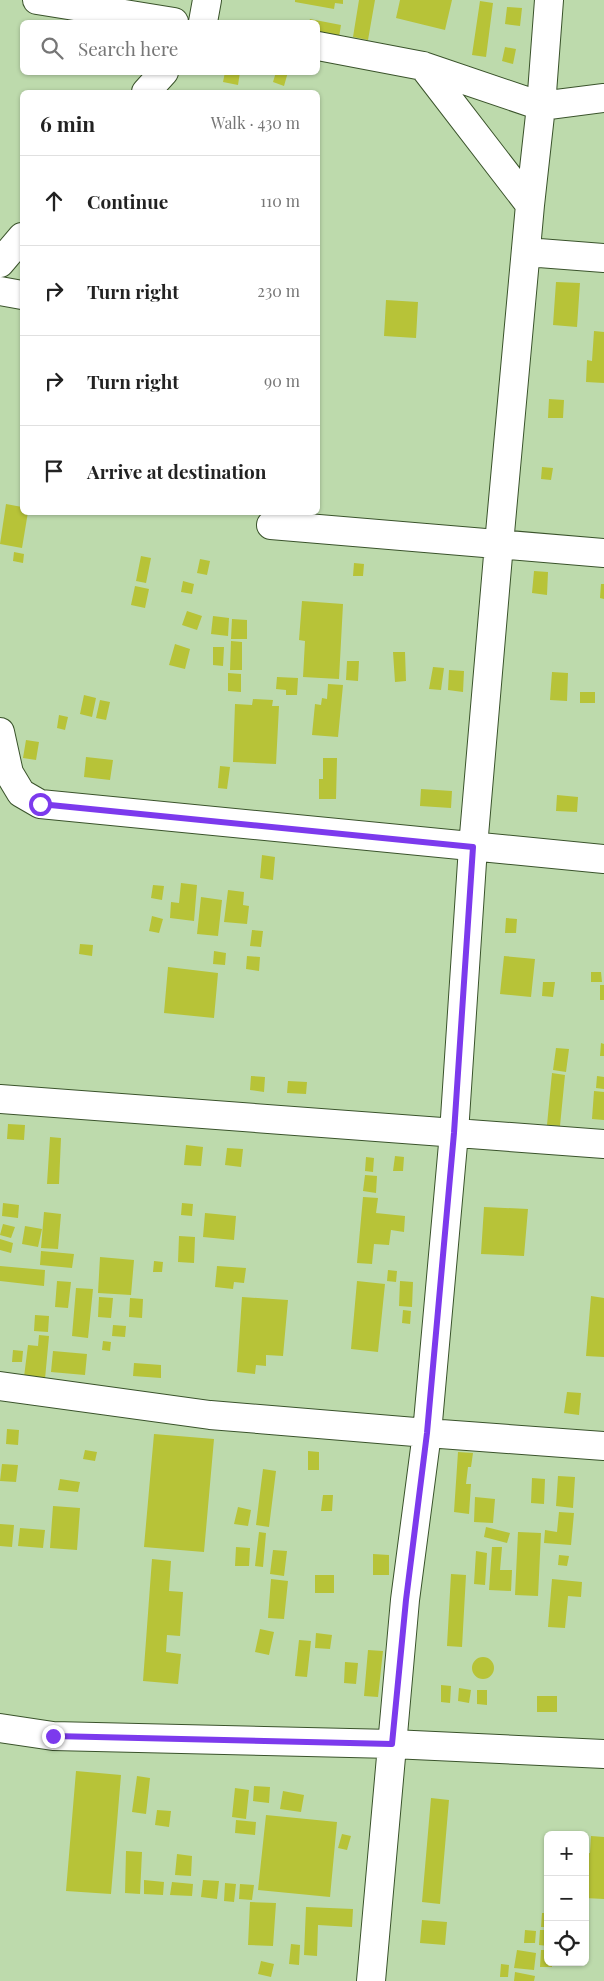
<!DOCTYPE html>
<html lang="en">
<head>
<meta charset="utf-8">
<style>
  body { margin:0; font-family:"Playfair Display",serif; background:#f2f2f2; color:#222 }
  .controls { position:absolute; right:15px; bottom:15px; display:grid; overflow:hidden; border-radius:8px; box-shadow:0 1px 4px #0004 }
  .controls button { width:45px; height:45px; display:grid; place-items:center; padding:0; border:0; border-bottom:1px solid #e0e0e0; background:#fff; color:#222; font:25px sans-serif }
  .stop { position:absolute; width:15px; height:15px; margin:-11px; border:4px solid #7c3aed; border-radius:50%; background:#fff }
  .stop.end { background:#7c3aed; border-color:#fff; box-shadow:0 1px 5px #0008 }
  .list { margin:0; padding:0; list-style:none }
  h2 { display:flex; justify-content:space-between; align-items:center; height:65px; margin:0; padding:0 20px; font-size:21px }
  h2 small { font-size:16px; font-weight:400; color:#767676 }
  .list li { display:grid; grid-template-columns:32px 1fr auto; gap:15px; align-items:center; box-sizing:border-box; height:90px; padding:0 20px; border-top:1px solid #e0e0e0 }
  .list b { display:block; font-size:19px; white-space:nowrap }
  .list em { font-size:16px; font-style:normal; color:#767676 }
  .icon { flex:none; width:28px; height:28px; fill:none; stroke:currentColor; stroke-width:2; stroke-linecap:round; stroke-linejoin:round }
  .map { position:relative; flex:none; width:604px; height:1981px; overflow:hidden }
  .search { position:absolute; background:#fff; box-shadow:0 1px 4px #0004; left:20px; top:20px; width:300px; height:55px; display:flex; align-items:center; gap:12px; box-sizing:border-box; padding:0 18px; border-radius:8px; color:#767676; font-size:19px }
  .panel { position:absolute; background:#fff; box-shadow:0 1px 4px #0004; left:20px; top:90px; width:300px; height:425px; border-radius:8px }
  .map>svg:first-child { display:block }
  .building { fill:#b7c338 }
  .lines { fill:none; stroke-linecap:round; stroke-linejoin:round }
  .minor-casing { stroke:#3a532b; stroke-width:30 }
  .minor { stroke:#fff; stroke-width:28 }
  .route { stroke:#7c3aed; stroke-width:6 }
</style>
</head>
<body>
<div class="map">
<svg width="604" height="1981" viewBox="0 0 604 1981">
  <rect width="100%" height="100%" fill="#bddaac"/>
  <!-- building -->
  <path class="building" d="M295 0H343V4L335 3 334 9 295 2Z
    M359 0H375L368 40 353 37Z
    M400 0H452L445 30 396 18Z
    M480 1 493 3 486 57 472 55Z
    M507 7 522 8 520 26 505 24Z
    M310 19 341 25 339 37 318 33V22H309Z
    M505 47 516 49 513 64 502 61Z
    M225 72H240L238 85 223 82Z
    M276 72H288L284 86 273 82Z
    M556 282 580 283 577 327 553 325Z
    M386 300 418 302 416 338 384 336Z
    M594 331 604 332V383L586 382 587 360 592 361Z
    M549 399 564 400 563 418H548Z
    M542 467 553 468 551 480 541 479Z
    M6 504 22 507V512H28L22 548 0 544Z
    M14 552 24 554 23 563 13 561Z
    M141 556 151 558 146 583 136 581Z
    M200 559 210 561 207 575 197 573Z
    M354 563 364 564 363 576H353Z
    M534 571 548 572 547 595 532 593Z
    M183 581 194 584 192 594 181 592Z
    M601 584H604V599L600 598Z
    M135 586 149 589 145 608 131 605Z
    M302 601 343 604 339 679 303 677 305 641 299 640Z
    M187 611 202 616 197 630 182 625Z
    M213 616 229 618 228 636 211 634Z
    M232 619 247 620V639H231Z
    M231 641 242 642V670H230Z
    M175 644 190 649 185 669 169 665Z
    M213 647H224L223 666 213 665Z
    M393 652H405L406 681 395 682Z
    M347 661H359L358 681 346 680Z
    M433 667 444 668 441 690 429 689Z
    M449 670 464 671 463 692 448 690Z
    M552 672 568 673 567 701 550 700Z
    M228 673 241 674V692L228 691Z
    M277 677 298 678 297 695H286V690L276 689Z
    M328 684 343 685 338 737 312 735 315 704 321 705 322 698 327 699Z
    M580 692H595V703H580Z
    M84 695 96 698 92 717 80 714Z
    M253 699 273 700 272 706H279L276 764 233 762 235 704 252 705Z
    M100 700 110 702 106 720 96 718Z
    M59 715 68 717 65 730 57 728Z
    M26 740 39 742 36 760 23 758Z
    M86 757 113 760 110 780 84 777Z
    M323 758H337L336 799H319V779H323Z
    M220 766 230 767 227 789 218 788Z
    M421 789 452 791 451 808 420 806Z
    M557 795 578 797 577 812 556 811Z
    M262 855 275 857 273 880 260 878Z
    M181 883 197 885 194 921 170 918 171 902 179 903Z
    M153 885 164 886 162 900 151 898Z
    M228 890 244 892 243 905 249 906 247 924 224 922Z
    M201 897 222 900 218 936 197 934Z
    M152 916 163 919 159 933 149 931Z
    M506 918 517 919 516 933H505Z
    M252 930 263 931 261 947 250 946Z
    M80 944 93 945 92 956 79 954Z
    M214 951 226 953 225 965 213 964Z
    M247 956 260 957 259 971 246 969Z
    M504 956 535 959 531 997 500 994Z
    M168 967 218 973 214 1018 164 1013Z
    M591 972H601L602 982H591Z
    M543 982H555L553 997 542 996Z
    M600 985H604V1000H600Z
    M601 1043 604 1044V1056H600Z
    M556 1048 569 1049 566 1072 553 1070Z
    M552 1073 565 1075 560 1126 547 1125Z
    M251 1076 265 1077 264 1092 250 1090Z
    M597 1076 604 1077V1089L596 1088Z
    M288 1081 307 1082 306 1094 287 1093Z
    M594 1091 604 1092V1120L592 1119Z
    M8 1124 25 1125 24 1140 7 1139Z
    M50 1137 61 1138 59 1184H47Z
    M186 1145 203 1147 201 1166 184 1165Z
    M227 1148 243 1149 241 1167 225 1165Z
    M395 1156 404 1157 403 1171H393Z
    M366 1157 374 1158 373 1172 365 1171Z
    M365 1175 377 1176 376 1193 363 1191Z
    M363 1197 378 1198 376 1213 405 1216 404 1232 391 1230 389 1245 374 1244 372 1264 357 1263Z
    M3 1203 19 1205 18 1218 2 1216Z
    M182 1203 193 1204 192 1216 181 1215Z
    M484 1207 528 1209 524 1256 481 1254Z
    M44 1212 61 1214 58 1249 41 1248Z
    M205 1213 236 1216 234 1240 203 1237Z
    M3 1224 15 1227 11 1238 0 1235Z
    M25 1226 42 1229 38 1247 22 1244Z
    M179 1236 195 1237 194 1263 178 1262Z
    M0 1239 13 1243 11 1253 0 1250Z
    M41 1251 74 1254 72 1268 40 1265Z
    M100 1257 134 1260 131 1295 98 1293Z
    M154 1261 163 1262 162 1272H153Z
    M0 1266 45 1270 44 1286 0 1281Z
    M217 1266 246 1268 244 1283 234 1282 233 1289 215 1287Z
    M388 1270 397 1271 396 1282 387 1281Z
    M57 1281 71 1282 68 1308 55 1307Z
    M357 1281 385 1284 378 1352 351 1349Z
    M400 1281 413 1282 412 1307 399 1306Z
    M76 1288 93 1289 88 1338 72 1336Z
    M591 1296 604 1298V1357L586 1356Z
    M99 1297 113 1298 111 1318 98 1317Z
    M242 1297 288 1300 283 1356 266 1355V1366L256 1365 255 1374 237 1372Z
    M130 1298 143 1299 142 1318 129 1317Z
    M403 1310 411 1311 410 1324 402 1323Z
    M35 1315 49 1316 48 1332 34 1331Z
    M113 1325 126 1326 125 1337 112 1336Z
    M39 1335 49 1336 45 1379 24 1377 28 1345 38 1346Z
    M103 1341 111 1342 110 1351 102 1350Z
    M13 1350 23 1351 22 1362H12Z
    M53 1351 87 1354 85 1375 51 1372Z
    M134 1363 161 1365V1378L133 1376Z
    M567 1392 581 1393 579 1415 564 1413Z
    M7 1429 19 1430 18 1445 6 1444Z
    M154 1434 214 1439 204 1552 144 1547Z
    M85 1450 97 1452 95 1461 83 1459Z
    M308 1451 319 1452V1470H308Z
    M458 1452 473 1453 471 1467H468L466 1484H471L469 1514 454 1512Z
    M2 1464 18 1465 16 1482 0 1481Z
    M263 1469 276 1471 269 1527 256 1525Z
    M558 1476 575 1477 573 1508 556 1506Z
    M532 1478 545 1479 544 1504 531 1503Z
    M60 1479 80 1482 78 1492 58 1490Z
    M323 1495H333L332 1511H321Z
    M475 1497 495 1499 493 1523 474 1522Z
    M53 1506 80 1508 77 1550 50 1548Z
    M238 1507 251 1510 248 1526 234 1524Z
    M559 1512 574 1513 571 1545 544 1543 545 1530 557 1532Z
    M0 1524 14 1525 12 1547 0 1546Z
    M486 1527 510 1533 507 1543 484 1537Z
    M20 1528 45 1530 43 1548 18 1546Z
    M259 1532 266 1533 263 1567 255 1566Z
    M518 1532 541 1533 538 1596 515 1595Z
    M236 1547 250 1548 249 1566H235Z
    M492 1547H502L500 1570H512L511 1591 489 1590Z
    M273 1550 287 1551 284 1576 270 1574Z
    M476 1551 487 1553 485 1585 474 1584Z
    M373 1554 389 1555V1575H373Z
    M559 1555 569 1556 567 1566 558 1565Z
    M152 1559 171 1561 169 1591 183 1592 180 1636 167 1635 166 1652 181 1654 178 1684 143 1681Z
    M451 1574 466 1575 462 1647 447 1646Z
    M315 1575H334V1593H315Z
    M271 1579 288 1581 284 1619 268 1618Z
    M552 1579 582 1582 581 1597 568 1596 565 1628 548 1627Z
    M260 1629 274 1632 269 1655 255 1652Z
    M316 1633 332 1635 330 1649 315 1648Z
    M299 1640 311 1641 307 1677 295 1676Z
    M368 1650 383 1651 378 1697 364 1696Z
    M472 1668a11 11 0 1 1 22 0a11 11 0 1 1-22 0Z
    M345 1662 358 1663 356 1684 344 1683Z
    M441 1685 451 1686 450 1703 441 1702Z
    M459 1688 471 1690 469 1703 458 1701Z
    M477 1690H487V1705L477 1704Z
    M537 1696H557V1712H537Z
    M76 1771 121 1775 111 1894 66 1891Z
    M137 1776 150 1778 146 1814 132 1812Z
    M254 1786 270 1787 269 1803 253 1801Z
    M235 1788 249 1790 246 1819 232 1817Z
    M283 1791 304 1795 301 1812 280 1809Z
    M431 1798 449 1800 440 1904 422 1902Z
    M157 1810 171 1811 169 1827 155 1825Z
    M266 1815 337 1822 330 1897 258 1890Z
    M236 1820 256 1822 255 1835 235 1833Z
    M342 1834 351 1836 347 1850 338 1848Z
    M591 1836 604 1837V1899L585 1898V1853H590Z
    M126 1851 142 1852 140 1894 125 1893Z
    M177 1854 192 1856 191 1876 175 1875Z
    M144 1880 164 1882 163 1895 144 1894Z
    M203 1880 219 1881 217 1899 201 1897Z
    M172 1882 193 1884 192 1896 170 1895Z
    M225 1883 236 1884 234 1902 224 1901Z
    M240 1884 254 1885 252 1900 239 1899Z
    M250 1902 276 1903 273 1946 248 1945Z
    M306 1907 353 1909 352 1927 318 1925 317 1956 304 1955Z
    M542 1913H548V1927H541Z
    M422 1920 447 1922 445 1945 420 1943Z
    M525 1930 536 1931 535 1943H524Z
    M540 1930H548V1946L539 1945Z
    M291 1944 300 1945 299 1965 289 1964Z
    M517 1950 536 1953 534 1970 514 1968Z
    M541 1950H548V1962H552V1967H540Z
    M261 1961 274 1964 271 1977 258 1974Z
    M501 1964 509 1965 508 1977H500Z
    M515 1972 535 1976 534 1981H514Z"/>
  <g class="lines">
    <defs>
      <path id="minor" d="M37 0 174 22
        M549 0 541 106 530 205 499 544 473 847 454 1133 427 1433 604 1446
        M203 22 207 0
        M318 46 423 66 541 106 604 98
        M423 66 530 205
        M146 92 164 72
        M526 252 604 258
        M0 263 22 237
        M0 291 22 295
        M271 525 604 553
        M0 732 9 773 21 793 40 804 604 859
        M0 1099 604 1144
        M0 1386 210 1415 427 1433 405 1600 371 1981
        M0 1728 53 1736 392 1744 604 1754"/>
    </defs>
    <!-- minor casing -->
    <use href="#minor" class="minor-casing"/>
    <!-- minor -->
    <use href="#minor" class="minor"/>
  </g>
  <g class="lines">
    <!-- route -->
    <path class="route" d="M40 804 473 847 454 1133 427 1433 406 1600 392 1744 53 1736"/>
  </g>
</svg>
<div class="controls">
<button>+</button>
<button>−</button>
<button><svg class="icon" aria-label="locate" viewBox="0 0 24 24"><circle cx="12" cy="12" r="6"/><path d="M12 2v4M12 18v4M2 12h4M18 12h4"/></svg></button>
</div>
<div class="stop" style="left:40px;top:804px"></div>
<div class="stop end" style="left:53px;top:1736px"></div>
<div class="search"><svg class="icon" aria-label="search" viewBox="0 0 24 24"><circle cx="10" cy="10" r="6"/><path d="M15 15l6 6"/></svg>Search here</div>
<section class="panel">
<h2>6 min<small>Walk · 430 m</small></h2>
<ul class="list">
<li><svg class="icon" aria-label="ahead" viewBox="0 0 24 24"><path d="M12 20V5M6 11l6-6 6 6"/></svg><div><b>Continue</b></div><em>110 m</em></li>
<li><svg class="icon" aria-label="right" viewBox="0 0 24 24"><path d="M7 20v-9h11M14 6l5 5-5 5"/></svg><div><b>Turn right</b></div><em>230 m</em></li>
<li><svg class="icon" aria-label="right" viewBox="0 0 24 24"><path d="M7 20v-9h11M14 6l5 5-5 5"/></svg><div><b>Turn right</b></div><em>90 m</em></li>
<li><svg class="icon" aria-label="arrive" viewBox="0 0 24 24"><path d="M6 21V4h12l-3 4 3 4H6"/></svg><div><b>Arrive at destination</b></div></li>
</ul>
</section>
</div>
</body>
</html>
